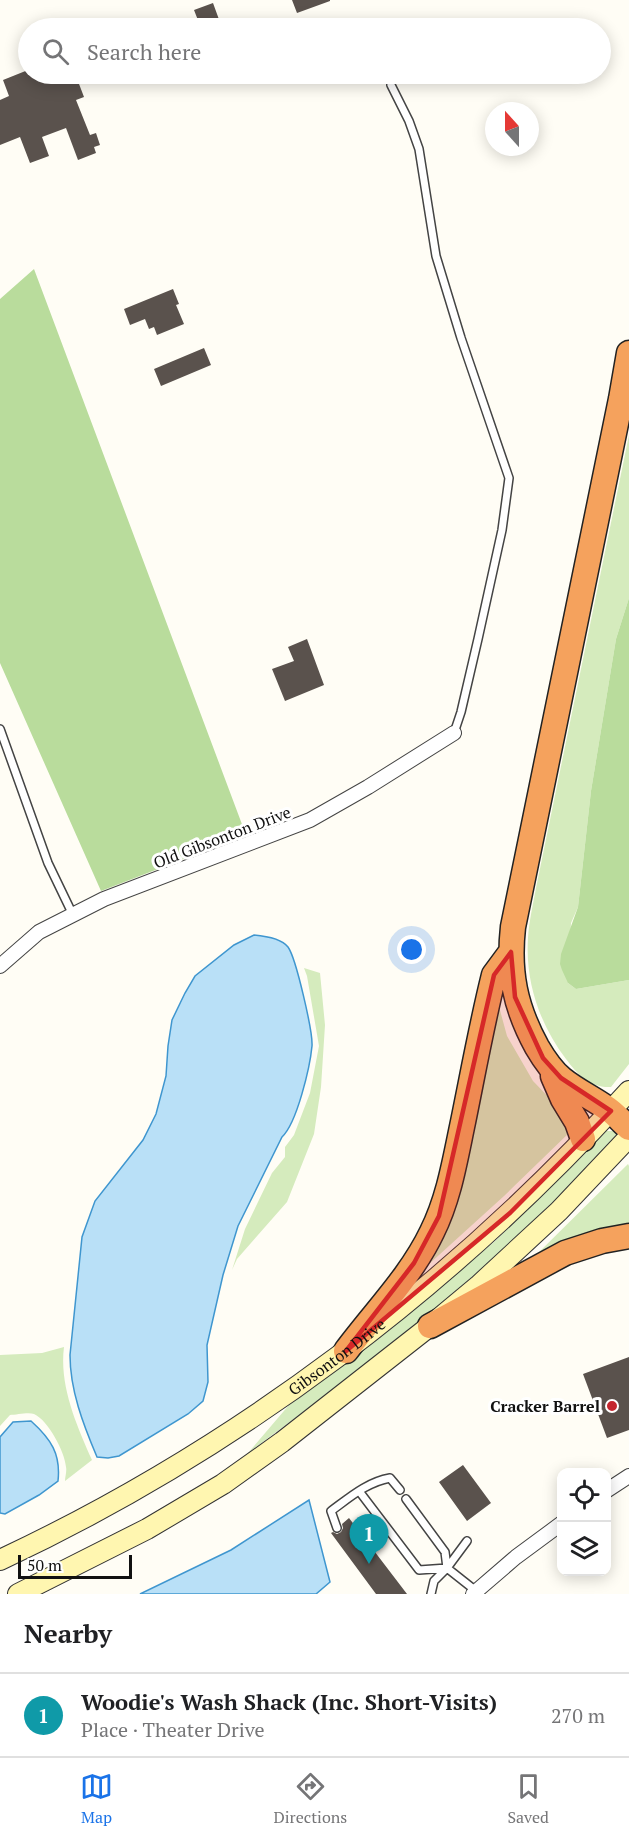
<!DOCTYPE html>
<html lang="en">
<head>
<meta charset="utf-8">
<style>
  body { margin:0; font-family:"PT Serif",serif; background:#f2f2f2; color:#202124 }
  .controls { position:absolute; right:18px; bottom:18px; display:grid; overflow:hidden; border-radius:12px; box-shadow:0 3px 15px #0003 }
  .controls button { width:54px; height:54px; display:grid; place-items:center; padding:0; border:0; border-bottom:2px solid #e0e0e0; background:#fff; color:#202124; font:30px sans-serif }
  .compass { position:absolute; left:485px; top:102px; width:54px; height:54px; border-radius:50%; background:#fff; box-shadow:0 3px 15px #0003; rotate:339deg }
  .scale { position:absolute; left:18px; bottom:15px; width:114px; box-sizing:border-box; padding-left:6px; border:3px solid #111; border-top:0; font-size:16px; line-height:21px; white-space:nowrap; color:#111; -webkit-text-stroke:4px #fff; paint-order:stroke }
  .you { position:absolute; left:412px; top:950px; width:21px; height:21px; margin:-15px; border:4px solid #fff; border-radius:50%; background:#1a73e8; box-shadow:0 0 0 9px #1a73e833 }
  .badge { display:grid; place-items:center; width:39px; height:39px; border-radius:50%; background:#1a73e8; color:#fff; font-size:20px; font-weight:700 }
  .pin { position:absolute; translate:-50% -50px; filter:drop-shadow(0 2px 3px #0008) }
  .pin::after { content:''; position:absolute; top:32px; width:21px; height:18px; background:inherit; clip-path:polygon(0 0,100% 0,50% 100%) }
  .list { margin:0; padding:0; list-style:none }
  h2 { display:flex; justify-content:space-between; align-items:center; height:78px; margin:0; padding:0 24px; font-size:26px }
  h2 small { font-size:20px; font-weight:400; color:#757577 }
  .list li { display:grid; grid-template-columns:39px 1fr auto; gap:18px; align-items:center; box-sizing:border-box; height:84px; padding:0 24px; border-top:2px solid #e0e0e0 }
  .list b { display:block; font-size:22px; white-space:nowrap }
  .list p { margin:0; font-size:20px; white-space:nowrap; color:#757577 }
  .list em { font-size:20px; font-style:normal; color:#757577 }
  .icon { flex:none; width:33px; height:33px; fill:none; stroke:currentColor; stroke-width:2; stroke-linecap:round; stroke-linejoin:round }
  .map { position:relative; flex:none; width:629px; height:1594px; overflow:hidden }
  .search { position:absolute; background:#fff; box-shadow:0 3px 15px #0003; left:18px; right:18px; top:18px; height:66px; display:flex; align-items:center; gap:15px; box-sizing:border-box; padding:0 21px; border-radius:33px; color:#757577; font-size:22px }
  .sheet { height:162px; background:#fff }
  nav { display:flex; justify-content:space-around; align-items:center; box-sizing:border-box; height:84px; border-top:2px solid #e0e0e0; background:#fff; font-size:16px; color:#757577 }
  nav a { display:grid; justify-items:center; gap:3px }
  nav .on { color:#1a73e8 }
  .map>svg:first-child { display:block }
  .green { fill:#d5ebbd }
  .forest { fill:#b9dc9c }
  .water { fill:#b9e0f7; stroke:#3f96cf; stroke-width:1.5 }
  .building { fill:#5a524d }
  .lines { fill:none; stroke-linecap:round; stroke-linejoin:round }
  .lane-casing { stroke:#444; stroke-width:10 }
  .street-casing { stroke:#444; stroke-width:16 }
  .secondary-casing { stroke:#333; stroke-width:22 }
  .highway-casing { stroke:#222; stroke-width:27 }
  .lane { stroke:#fff; stroke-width:7 }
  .street { stroke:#fff; stroke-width:14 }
  .secondary { stroke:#fff6b0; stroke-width:20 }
  .highway { stroke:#f5a25d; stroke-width:24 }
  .marked { fill:#d62828; fill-opacity:0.2; stroke:#d62828; stroke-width:4.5; stroke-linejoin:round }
  .poi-dot { fill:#c4262e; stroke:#fff; stroke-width:2 }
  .labels { text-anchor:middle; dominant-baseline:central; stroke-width:6; stroke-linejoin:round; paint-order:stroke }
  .street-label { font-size:16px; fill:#111; stroke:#fff }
  .poi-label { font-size:16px; font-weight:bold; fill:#111; stroke:#fff; text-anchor:end }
</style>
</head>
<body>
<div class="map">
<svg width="629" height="1594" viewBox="0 0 629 1594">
  <rect width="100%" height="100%" fill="#fffdf5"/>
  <!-- green -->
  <path class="green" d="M629 435V598L616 639 591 791 578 907 571 923 568 983 576 989 629 980V1064L611 1087C590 1088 578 1075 566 1059 540 1025 525 982 528 938 529 921 533 905 536 888Z
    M304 968 320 973 325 1025 321 1087 314 1134 287 1202 237 1259 232 1270 245 1229 272 1173 285 1157V1147L294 1135 310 1093 319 1046 307 976Z
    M498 1003 507 1036 533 1081 560 1109 570 1132 504 1196 428 1265 423 1261Z
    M606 1131H618L620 1134C592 1162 566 1191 537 1218 447 1304 348 1379 248 1453L289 1405 375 1341 494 1242Z
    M628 1164 629 1166V1228L531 1260Z
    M64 1347C59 1386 77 1426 92 1460L65 1481C65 1477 67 1471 66 1467 65 1452 48 1420 34 1414 28 1412 16 1415 10 1415L0 1426V1355L42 1353Z"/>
  <!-- forest -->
  <path class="forest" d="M34 269 246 835 101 891 0 663V299Z
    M629 598V980L576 989 568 983 562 970 560 964 561 954 578 907 591 791 616 639Z"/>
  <!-- water -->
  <path class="water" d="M254 935C265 936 281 938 288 947 296 958 313 1032 312 1046 310 1067 297 1123 282 1137L238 1226 223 1275 207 1345 208 1382 203 1401 188 1414 119 1456 108 1458 97 1457C83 1424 70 1390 70 1355L82 1237 95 1201 143 1140 156 1114 166 1076 168 1046 172 1020 185 993 195 976 234 945Z
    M31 1421C51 1439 61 1454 58 1481L39 1495 5 1514 0 1513V1437L13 1422Z
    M309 1500 330 1582 316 1594H140L231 1550Z"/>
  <!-- building -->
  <path class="building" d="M292 0H330V1L297 13Z
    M213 3 221 25 213 28H201L194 10Z
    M28 70V74H39L42 80 55 75 58 83 76 76 84 97 76 100 90 135 96 133 100 145 94 147 96 153 78 160 66 128 42 137 49 156 30 163 20 137 0 145V100L9 96 3 80Z
    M173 289 179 304 176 305 184 324 157 335 154 327 149 329 145 319 130 325 124 309Z
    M204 348 211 365 161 386 154 369Z
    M307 639 324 685 285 701 272 669 294 661 288 647Z
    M629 1357V1430L607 1438 583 1374Z
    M463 1465 491 1503 467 1521 439 1482Z
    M349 1518 407 1594H376L331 1533 333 1532 337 1534 341 1532 343 1528 342 1524Z"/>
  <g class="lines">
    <defs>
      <path id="lane" d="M391 85 409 121 419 149 436 256 461 338 509 478 502 530 478 639 461 712 454 733
        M0 729 48 863 73 915
        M359 1491 419 1570 447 1568 476 1591
        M406 1499 445 1552 447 1568
        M337 1528 331 1511C349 1498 367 1482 390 1478L400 1490
        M431 1594 434 1581 447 1568 467 1541"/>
      <path id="street" d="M0 966 39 932 104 899 310 820 368 787 454 733
        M606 1491 629 1476
        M473 1594 516 1557 562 1523"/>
      <g id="secondary">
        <path id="s1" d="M0 1560C239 1448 452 1286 629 1091"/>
        <path d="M18 1594 147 1529 223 1484 282 1442 430 1326 478 1286 559 1211 629 1137"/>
      </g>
      <path id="highway" d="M629 353 621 399 513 927C508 972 515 1007 537 1047 544 1059 551 1070 562 1079 578 1092 597 1100 612 1112 618 1117 623 1123 629 1128
        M553 1076 563 1099 577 1122 583 1139
        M430 1326 565 1253 602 1241 629 1236
        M346 1351C375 1312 411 1276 432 1232 449 1198 455 1160 463 1122 473 1073 482 1023 494 975L511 952"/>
    </defs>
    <!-- lane casing -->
    <use href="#lane" class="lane-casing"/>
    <!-- street casing -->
    <use href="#street" class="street-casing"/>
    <!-- secondary casing -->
    <use href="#secondary" class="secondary-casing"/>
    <!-- highway casing -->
    <use href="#highway" class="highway-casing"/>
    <!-- lane -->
    <use href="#lane" class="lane"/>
    <!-- street -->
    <use href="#street" class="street"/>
    <!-- secondary -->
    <use href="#secondary" class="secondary"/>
    <!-- highway -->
    <use href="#highway" class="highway"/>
  </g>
  <!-- marked area -->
  <path class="marked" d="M511 952 515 997 543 1058 561 1078 611 1111 510 1213 346 1351 414 1263 439 1216 494 975Z"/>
  <!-- markers -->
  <circle class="poi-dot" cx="612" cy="1406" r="6"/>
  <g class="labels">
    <!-- street labels -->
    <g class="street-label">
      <text transform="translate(222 837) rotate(-21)">Old Gibsonton Drive</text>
      <text stroke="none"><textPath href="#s1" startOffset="394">Gibsonton Drive</textPath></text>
    </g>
    <!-- poi labels -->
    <g class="poi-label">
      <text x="600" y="1406">Cracker Barrel</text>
    </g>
  </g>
</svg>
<div class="controls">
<button><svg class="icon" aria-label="locate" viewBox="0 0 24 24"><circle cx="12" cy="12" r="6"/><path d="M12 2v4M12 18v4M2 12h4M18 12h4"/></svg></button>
<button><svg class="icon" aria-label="layers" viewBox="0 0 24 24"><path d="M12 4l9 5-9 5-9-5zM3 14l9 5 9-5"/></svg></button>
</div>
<svg class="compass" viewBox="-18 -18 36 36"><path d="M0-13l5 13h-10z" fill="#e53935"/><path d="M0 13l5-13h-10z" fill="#757577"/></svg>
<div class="scale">50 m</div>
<div class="you"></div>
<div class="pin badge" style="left:369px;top:1564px;background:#0f9aa8">1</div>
<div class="search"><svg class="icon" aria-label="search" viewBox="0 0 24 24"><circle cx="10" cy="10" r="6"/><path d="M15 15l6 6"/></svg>Search here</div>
</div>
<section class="sheet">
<h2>Nearby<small></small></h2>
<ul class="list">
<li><span class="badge" style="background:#0f9aa8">1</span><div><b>Woodie's Wash Shack (Inc. Short-Visits)</b><p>Place · Theater Drive</p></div><em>270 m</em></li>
</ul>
</section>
<nav>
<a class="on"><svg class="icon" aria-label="map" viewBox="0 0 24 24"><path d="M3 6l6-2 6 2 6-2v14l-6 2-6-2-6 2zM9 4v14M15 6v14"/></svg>Map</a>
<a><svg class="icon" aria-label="directions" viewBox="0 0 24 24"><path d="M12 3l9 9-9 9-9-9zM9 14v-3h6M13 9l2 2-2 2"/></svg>Directions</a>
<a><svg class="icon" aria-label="saved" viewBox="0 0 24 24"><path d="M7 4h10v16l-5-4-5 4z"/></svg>Saved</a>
</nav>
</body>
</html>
